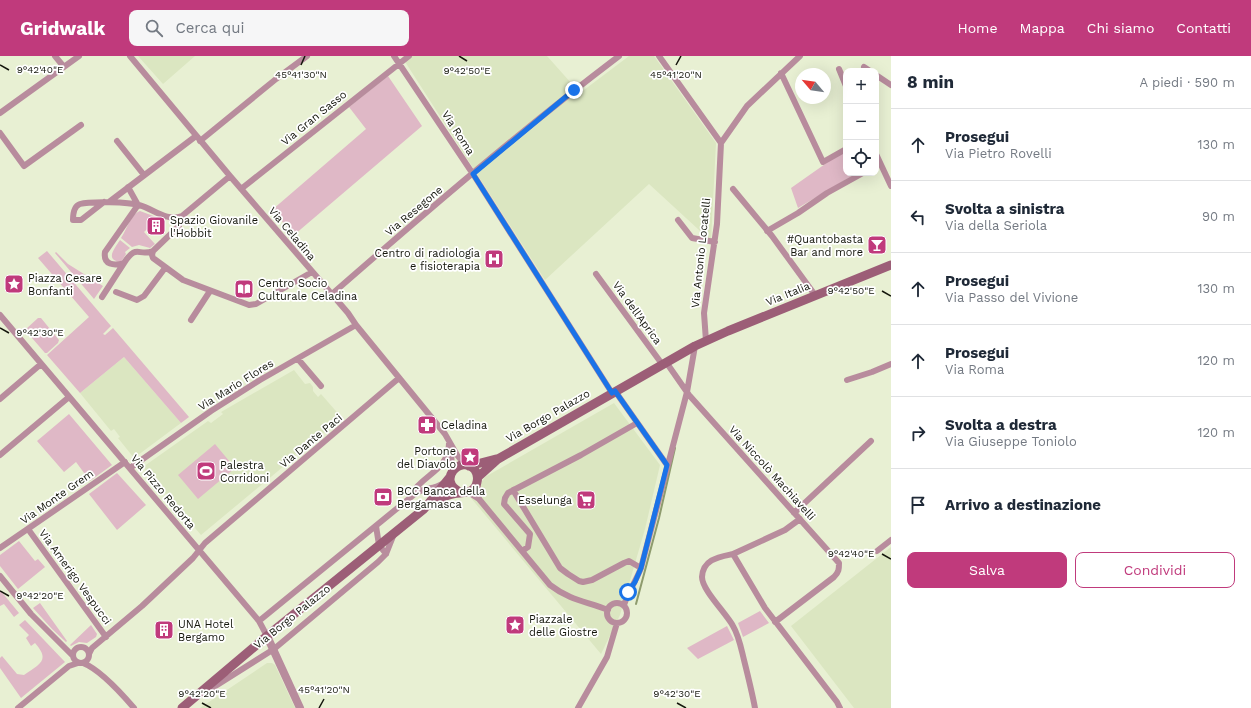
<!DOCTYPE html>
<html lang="it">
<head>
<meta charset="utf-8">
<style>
  body { margin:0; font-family:"Work Sans",sans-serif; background:#f6f6f7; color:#1f2937 }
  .controls { position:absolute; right:12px; top:12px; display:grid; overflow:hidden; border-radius:8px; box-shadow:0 4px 16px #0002 }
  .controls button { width:36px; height:36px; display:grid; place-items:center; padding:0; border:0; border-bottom:1px solid #e0e1e3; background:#fff; color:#1f2937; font:20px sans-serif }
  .compass { position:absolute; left:795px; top:12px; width:36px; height:36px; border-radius:50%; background:#fff; box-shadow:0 4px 16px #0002; rotate:299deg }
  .stop { position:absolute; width:12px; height:12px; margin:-9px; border:3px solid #1a73e8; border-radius:50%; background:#fff }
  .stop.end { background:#1a73e8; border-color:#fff; box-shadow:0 1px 4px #0008 }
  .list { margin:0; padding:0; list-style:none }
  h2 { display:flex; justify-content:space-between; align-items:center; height:52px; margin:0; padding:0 16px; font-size:17px }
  h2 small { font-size:13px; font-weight:400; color:#747a83 }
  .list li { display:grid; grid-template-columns:26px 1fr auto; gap:12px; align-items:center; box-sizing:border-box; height:72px; padding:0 16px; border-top:1px solid #e0e1e3 }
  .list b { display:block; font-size:15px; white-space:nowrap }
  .list p { margin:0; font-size:13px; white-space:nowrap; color:#747a83 }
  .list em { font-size:13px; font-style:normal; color:#747a83 }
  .actions { display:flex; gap:8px; padding:12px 16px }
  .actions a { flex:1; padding:9px 0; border:1px solid #c03a7c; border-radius:8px; text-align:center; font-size:14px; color:#c03a7c }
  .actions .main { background:#c03a7c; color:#fff }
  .icon { flex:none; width:22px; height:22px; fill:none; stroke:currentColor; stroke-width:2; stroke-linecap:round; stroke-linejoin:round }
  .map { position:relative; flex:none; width:891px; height:652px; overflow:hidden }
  header { display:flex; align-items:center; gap:24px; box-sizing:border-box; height:56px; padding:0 20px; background:#c03a7c; color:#fff }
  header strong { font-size:19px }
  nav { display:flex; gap:22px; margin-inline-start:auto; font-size:14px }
  .search { width:280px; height:36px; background:#f6f6f7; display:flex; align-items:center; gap:10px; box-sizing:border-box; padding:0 14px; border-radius:8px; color:#747a83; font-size:15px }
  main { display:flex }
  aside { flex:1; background:#fff }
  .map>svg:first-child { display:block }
  .built { fill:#dbe6c1 }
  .green { fill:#dfb8c6 }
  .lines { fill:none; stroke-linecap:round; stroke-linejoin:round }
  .stream { stroke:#8e9b6d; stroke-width:2 }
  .minor { stroke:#b88c9d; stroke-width:6 }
  .tertiary { stroke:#b88c9d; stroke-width:8 }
  .secondary { stroke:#9c5e77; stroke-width:9 }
  .route { stroke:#1a73e8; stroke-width:5 }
  .ticks { fill:none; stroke:#14160c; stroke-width:1.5 }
  .labels { text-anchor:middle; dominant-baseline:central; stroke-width:3.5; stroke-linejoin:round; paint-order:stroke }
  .street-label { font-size:11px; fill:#14160c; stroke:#fff }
  .poi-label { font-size:11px; fill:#14160c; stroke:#fff; text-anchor:start }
  .ticks-label { font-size:10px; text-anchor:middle; fill:#14160c; stroke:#fff; stroke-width:3.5; stroke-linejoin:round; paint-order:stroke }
</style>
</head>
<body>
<header>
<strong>Gridwalk</strong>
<div class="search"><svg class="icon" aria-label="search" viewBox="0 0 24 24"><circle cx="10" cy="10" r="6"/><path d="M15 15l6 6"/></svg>Cerca qui</div>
<nav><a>Home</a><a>Mappa</a><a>Chi siamo</a><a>Contatti</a></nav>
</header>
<main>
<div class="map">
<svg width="891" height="652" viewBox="0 0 891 652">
  <rect width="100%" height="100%" fill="#e8f0d3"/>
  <!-- built -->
  <path class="built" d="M138 0H195L163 28Z
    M404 0H547L580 37 629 0H654L716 87 711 185 649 128 545 224 402 1Z
    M124 301 181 367 134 402 118 382 120 381 114 373 111 375 80 337Z
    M294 314 305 328 310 327 313 331V335L318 341 321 338 342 362 305 392H301L295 398 296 400 201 479 143 411 208 365 211 367 223 358 221 356Z
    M614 347 660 409 645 473 620 559 601 598 471 442 485 421Z
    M891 491V652H854L791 570Z
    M267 607H272L275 609 295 652H200Z"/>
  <!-- green -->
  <path class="green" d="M388 20 422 70 294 179 272 154 366 73 349 51Z
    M845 94 846 97V117H854L855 118 798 152 791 132Z
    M140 155 156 161 157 164 144 176 155 188 150 192 139 189 132 191 121 182C126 175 131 158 140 155Z
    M120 184 130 192 125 196 126 198 121 206C104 204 115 192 120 184Z
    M47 195 111 270 103 278 105 279 113 272 189 361 181 367 124 301 80 337 47 299 89 261 38 202Z
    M56 196 68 208 103 230 94 243 55 197Z
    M38 262H41L59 284 58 287 47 297H45L26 275V273Z
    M69 358 112 409 90 425 76 406 64 416 37 385Z
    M215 388 235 412 198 443 178 419Z
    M117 417 146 449 117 474 89 438Z
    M19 485 35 505 38 503 45 511 18 533 0 510V499Z
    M0 534 19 557 14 561 4 548 0 550Z
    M40 547 67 585 66 586 52 573 33 552Z
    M760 555 769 567 743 581 738 567Z
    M25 564 65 606 21 642 0 612V602L2 600 17 618 24 619C39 608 51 605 35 587L31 590 26 582 29 579 19 569Z
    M91 569 97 578 96 581 87 587 79 586 71 590 70 589Z
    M727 570 734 584 698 603 687 592Z"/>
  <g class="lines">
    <!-- stream -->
    <path class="stream" d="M636 548 659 462 675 392"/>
    <!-- minor -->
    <path class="minor" d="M55 0 64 11
      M130 0 230 120 348 257 356 269 445 378 457 399 465 409
      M394 0 473 118 612 337
      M659 0 721 87
      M864 11 870 15
      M839 13 846 30
      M781 17 823 106 846 93
      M876 19 891 29
      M0 57 79 0
      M0 77 24 110 81 69
      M117 85 144 119
      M200 85 276 23 307 0
      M876 98 891 130
      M128 131 138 149
      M241 133 409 0
      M733 133 772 180 815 239
      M104 146 81 164H73C73 158 74 150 80 148 90 145 129 146 139 149 154 153 166 166 182 160
      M109 146 196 80
      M138 149 105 196C103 209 114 210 124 207 137 187 138 201 153 195L179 170 182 160 230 120
      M678 164 692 182 715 186
      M767 175 798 157 827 137 863 117
      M153 195 152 199 153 202 183 224 249 249 256 248 312 216
      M596 218 662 308
      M116 236 137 244 144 240 165 212
      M332 238C426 156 520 75 619 0
      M102 241 124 207
      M0 259 259 565 267 580
      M191 264 210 235
      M706 285 704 257 717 168 721 87 747 50 800 0
      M298 303 321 330
      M666 306 689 339 839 507C839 513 839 516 834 521L775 566
      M847 324 872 316 891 308
      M615 335 667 409
      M0 343 41 308
      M451 391 452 415
      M0 399 69 341
      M130 412 211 355 260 324 356 269
      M513 434 560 512 568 518 579 525 583 526 592 524 624 507 629 505 641 512
      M468 436 479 443 477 428
      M411 438C424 418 449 414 449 387
      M479 443 550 529C571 545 585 545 608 554
      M794 457 871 385
      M800 463 785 474 733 498 765 552 837 646 840 652
      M376 470 379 489 386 498
      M28 473 106 581
      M0 492 125 406
      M522 495 528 491 530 478 504 448 505 442 508 437 581 399 637 367
      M877 495 891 484
      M733 498C719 501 703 503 702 521 702 534 726 557 733 570 739 580 741 592 744 604 748 620 752 636 755 652
      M0 520 31 558 73 600
      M607 557a10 10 0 1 1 20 0a10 10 0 1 1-20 0Z
      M624 549C628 536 636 525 641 512L687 336 695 290
      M259 565 416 437C424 432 434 433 442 428
      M73 599a8 8 0 1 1 16 0a8 8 0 1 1-16 0Z
      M89 598 92 592 142 550 193 502 205 487 399 322
      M83 607C101 614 122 638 134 652
      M206 636 274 593 378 506 386 498 394 478
      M18 652 69 610 78 607
      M578 652 607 601 617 567"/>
    <!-- tertiary -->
    <path class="tertiary" d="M267 580 300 652"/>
    <!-- secondary -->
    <path class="secondary" d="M469 410 496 403
      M478 421 498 403 695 290 728 275 891 209
      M430 449C436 445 442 441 449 439 459 435 475 440 477 426 478 422 477 417 475 414 461 397 436 425 460 436
      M182 652 267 580 424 453 450 421"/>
  </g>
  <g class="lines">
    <!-- route -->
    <path class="route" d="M574 34 473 118 612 337 615 335 667 409 641 512 635 526 628 536"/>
  </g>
  <!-- ticks -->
  <path class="ticks" d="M459 0 467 5M0 9 9 14M301 9 305 0M676 9 681 0M882 235 891 240M0 272 9 277M882 498 891 503M0 535 9 540M202 647 211 652M677 647 686 652M319 652 324 643"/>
  <!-- icons -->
  <defs>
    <symbol id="building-square" viewBox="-11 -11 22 22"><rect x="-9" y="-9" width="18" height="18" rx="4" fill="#c03a7c" stroke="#fff"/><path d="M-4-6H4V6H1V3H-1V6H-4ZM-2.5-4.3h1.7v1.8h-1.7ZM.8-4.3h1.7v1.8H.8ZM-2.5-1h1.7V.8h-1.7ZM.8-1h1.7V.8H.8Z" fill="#fff"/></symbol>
    <symbol id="bar-square" viewBox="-11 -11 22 22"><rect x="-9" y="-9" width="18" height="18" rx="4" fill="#c03a7c" stroke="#fff"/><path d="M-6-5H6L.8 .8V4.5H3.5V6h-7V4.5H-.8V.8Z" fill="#fff"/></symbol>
    <symbol id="hospital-square" viewBox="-11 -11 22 22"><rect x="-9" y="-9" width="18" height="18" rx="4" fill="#c03a7c" stroke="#fff"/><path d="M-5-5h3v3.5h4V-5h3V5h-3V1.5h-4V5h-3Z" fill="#fff"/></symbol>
    <symbol id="sight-square" viewBox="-11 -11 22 22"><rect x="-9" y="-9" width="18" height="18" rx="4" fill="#c03a7c" stroke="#fff"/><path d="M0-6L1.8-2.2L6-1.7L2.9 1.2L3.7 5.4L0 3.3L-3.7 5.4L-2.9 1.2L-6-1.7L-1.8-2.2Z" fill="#fff"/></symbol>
    <symbol id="library-square" viewBox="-11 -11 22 22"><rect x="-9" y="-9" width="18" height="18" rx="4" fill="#c03a7c" stroke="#fff"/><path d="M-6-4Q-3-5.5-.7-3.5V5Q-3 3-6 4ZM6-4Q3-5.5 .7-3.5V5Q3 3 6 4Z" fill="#fff"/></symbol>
    <symbol id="pharmacy-square" viewBox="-11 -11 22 22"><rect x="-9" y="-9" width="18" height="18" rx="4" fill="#c03a7c" stroke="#fff"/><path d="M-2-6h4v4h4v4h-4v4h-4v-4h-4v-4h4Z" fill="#fff"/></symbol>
    <symbol id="stadium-square" viewBox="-11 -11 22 22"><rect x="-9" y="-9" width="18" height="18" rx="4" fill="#c03a7c" stroke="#fff"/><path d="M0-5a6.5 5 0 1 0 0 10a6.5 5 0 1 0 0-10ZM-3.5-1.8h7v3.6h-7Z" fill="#fff"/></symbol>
    <symbol id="bank-square" viewBox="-11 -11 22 22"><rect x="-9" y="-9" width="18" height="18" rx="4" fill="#c03a7c" stroke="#fff"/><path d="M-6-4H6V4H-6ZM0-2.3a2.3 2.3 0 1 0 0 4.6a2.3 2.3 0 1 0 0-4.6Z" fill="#fff"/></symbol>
    <symbol id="supermarket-square" viewBox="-11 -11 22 22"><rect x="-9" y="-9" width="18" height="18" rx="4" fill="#c03a7c" stroke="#fff"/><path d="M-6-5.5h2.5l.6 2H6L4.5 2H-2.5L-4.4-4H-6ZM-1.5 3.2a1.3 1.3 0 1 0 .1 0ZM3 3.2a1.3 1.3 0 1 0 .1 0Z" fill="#fff"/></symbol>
  </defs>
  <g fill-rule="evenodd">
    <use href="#building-square" x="145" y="159" width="22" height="22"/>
    <use href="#bar-square" x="866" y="178" width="22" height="22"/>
    <use href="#hospital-square" x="483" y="192" width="22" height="22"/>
    <use href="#sight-square" x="3" y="217" width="22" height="22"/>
    <use href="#library-square" x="233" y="222" width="22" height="22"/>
    <use href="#pharmacy-square" x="416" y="358" width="22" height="22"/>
    <use href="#sight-square" x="459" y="390" width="22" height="22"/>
    <use href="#stadium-square" x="195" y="404" width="22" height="22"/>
    <use href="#bank-square" x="372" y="430" width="22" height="22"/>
    <use href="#supermarket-square" x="575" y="433" width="22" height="22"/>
    <use href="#sight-square" x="504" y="558" width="22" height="22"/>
    <use href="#building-square" x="153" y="563" width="22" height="22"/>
  </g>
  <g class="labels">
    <!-- street labels -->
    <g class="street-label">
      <text transform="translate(314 62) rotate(-39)">Via Gran Sasso</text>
      <text transform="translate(458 77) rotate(57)">Via Roma</text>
      <text transform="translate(414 155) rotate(-40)">Via Resegone</text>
      <text transform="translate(292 178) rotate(50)">Via Celadina</text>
      <text transform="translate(701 197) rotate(-84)">Via Antonio Locatelli</text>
      <text transform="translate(788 238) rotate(-22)">Via Italia</text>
      <text transform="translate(637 257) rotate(54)">Via dell'Aprica</text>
      <text transform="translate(236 329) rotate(-32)">Via Mario Flores</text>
      <text transform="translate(548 360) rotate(-30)">Via Borgo Palazzo</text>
      <text transform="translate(311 385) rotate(-40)">Via Dante Paci</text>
      <text transform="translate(772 417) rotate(48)">Via Niccolò Machiavelli</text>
      <text transform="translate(163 436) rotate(50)">Via Pizzo Redorta</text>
      <text transform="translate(57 441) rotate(-35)">Via Monte Grem</text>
      <text transform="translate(75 521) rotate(54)">Via Amerigo Vespucci</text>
      <text transform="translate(292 561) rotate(-39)">Via Borgo Palazzo</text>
    </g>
    <!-- poi labels -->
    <g class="poi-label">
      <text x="170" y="164">Spazio Giovanile<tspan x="170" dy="13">l'Hobbit</tspan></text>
      <text x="863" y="183" text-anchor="end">#Quantobasta<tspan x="863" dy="13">Bar and more</tspan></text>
      <text x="480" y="197" text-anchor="end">Centro di radiologia<tspan x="480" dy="13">e fisioterapia</tspan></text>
      <text x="28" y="222">Piazza Cesare<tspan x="28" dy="13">Bonfanti</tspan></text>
      <text x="258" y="227">Centro Socio<tspan x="258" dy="13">Culturale Celadina</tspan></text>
      <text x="441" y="369">Celadina</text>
      <text x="456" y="395" text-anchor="end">Portone<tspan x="456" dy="13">del Diavolo</tspan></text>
      <text x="220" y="409">Palestra<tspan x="220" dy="13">Corridoni</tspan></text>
      <text x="397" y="435">BCC Banca della<tspan x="397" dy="13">Bergamasca</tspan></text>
      <text x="572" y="444" text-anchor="end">Esselunga</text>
      <text x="529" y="563">Piazzale<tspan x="529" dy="13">delle Giostre</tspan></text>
      <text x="178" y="568">UNA Hotel<tspan x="178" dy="13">Bergamo</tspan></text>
    </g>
  </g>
  <g class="ticks-label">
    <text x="40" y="17">9°42'40"E</text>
    <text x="467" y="18">9°42'50"E</text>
    <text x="301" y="22">45°41'30"N</text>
    <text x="676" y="22">45°41'20"N</text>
    <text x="851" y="238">9°42'50"E</text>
    <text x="40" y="280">9°42'30"E</text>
    <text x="851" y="501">9°42'40"E</text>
    <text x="40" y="543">9°42'20"E</text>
    <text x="324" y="637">45°41'20"N</text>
    <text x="202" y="641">9°42'20"E</text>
    <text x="677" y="641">9°42'30"E</text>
  </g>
</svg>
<div class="controls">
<button>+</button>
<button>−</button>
<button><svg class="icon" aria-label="locate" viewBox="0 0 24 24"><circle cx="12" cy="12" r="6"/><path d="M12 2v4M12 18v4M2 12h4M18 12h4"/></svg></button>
</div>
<svg class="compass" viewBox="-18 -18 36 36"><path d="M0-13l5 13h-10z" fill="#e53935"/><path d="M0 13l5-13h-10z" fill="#747a83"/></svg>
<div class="stop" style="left:628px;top:536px"></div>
<div class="stop end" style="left:574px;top:34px"></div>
</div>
<aside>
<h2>8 min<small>A piedi · 590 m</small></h2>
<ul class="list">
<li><svg class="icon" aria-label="ahead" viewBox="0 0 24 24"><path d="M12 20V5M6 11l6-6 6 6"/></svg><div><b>Prosegui</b><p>Via Pietro Rovelli</p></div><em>130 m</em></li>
<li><svg class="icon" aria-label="left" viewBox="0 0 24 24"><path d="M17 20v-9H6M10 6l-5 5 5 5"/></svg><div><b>Svolta a sinistra</b><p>Via della Seriola</p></div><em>90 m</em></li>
<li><svg class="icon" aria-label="ahead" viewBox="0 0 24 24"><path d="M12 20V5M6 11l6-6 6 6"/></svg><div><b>Prosegui</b><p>Via Passo del Vivione</p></div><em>130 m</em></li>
<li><svg class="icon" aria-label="ahead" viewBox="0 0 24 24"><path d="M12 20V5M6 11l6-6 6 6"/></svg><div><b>Prosegui</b><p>Via Roma</p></div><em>120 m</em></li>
<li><svg class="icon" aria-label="right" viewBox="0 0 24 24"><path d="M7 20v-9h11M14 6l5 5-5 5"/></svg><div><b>Svolta a destra</b><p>Via Giuseppe Toniolo</p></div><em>120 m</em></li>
<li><svg class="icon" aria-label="arrive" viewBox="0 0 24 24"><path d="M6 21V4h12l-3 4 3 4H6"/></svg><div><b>Arrivo a destinazione</b></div></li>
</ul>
<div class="actions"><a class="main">Salva</a><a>Condividi</a></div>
</aside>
</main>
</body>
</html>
